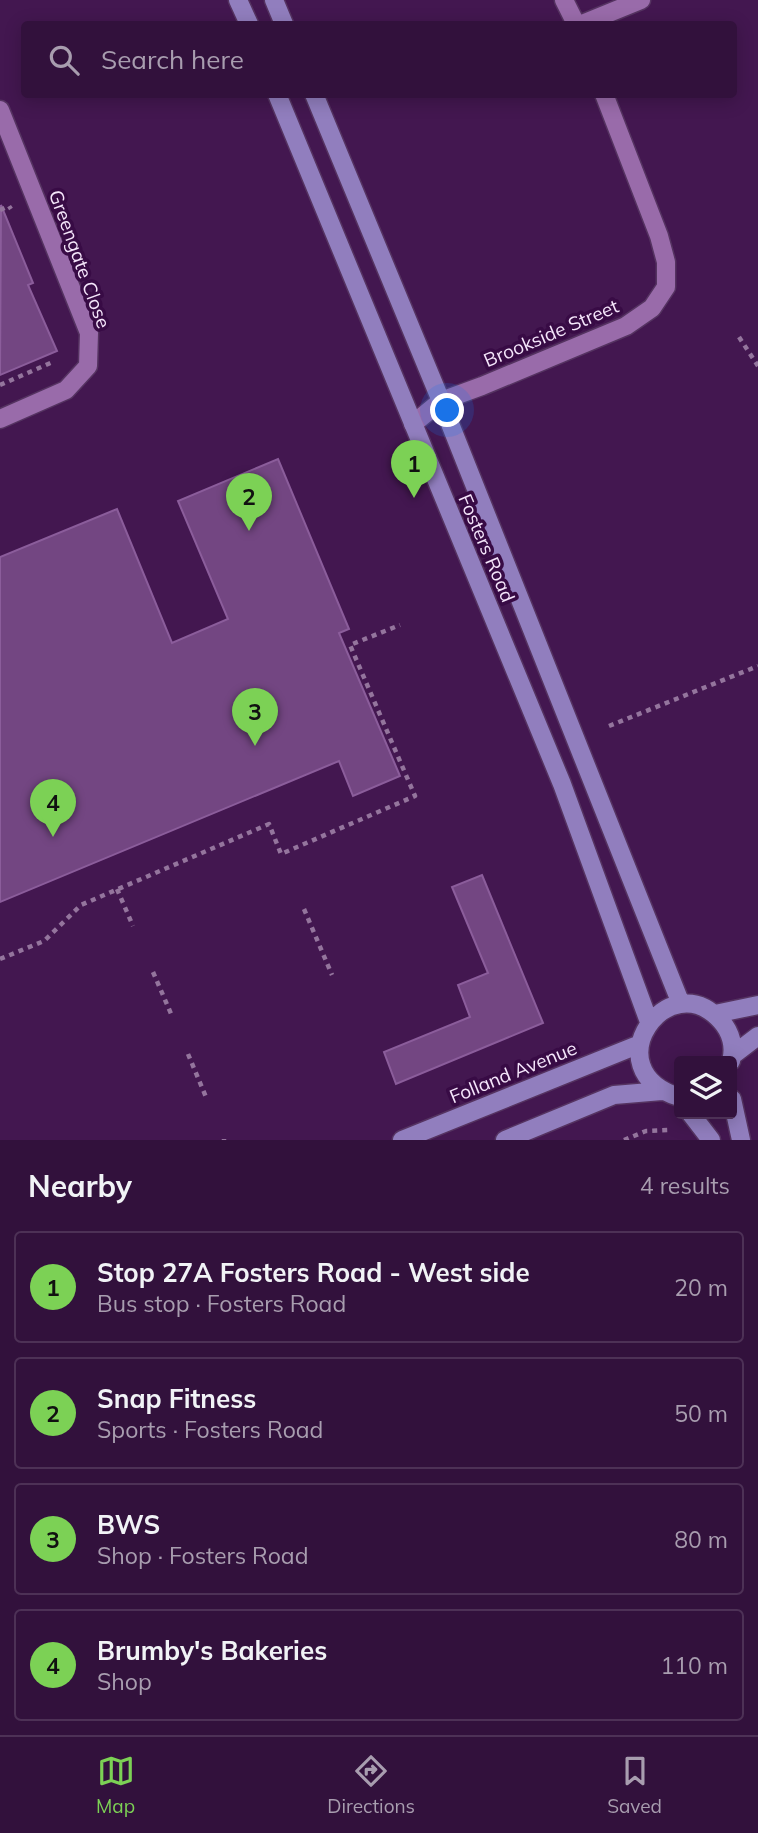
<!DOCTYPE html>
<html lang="en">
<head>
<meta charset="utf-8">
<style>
  body { margin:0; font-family:Mulish,sans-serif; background:#3d1f47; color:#f1f3f6 }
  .controls { position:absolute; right:21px; bottom:21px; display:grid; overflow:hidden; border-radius:7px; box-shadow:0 4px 18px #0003 }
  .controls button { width:63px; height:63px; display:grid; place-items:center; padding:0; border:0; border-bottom:2px solid #4d3156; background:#32113c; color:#f1f3f6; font:35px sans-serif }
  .you { position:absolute; left:448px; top:411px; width:24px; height:24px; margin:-18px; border:5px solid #fff; border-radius:50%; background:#1a73e8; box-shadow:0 0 0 10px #1a73e833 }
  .badge { display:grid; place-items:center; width:46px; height:46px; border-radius:50%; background:#7cd155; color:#111; font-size:23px; font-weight:700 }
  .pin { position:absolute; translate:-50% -58px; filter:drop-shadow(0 2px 4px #0008) }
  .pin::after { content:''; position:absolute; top:37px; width:24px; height:21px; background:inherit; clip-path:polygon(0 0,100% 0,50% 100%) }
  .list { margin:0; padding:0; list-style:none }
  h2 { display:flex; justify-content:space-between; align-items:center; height:91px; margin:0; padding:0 28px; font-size:30px }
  h2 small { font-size:23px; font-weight:400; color:#a89daf }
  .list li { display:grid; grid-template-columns:46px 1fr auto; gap:21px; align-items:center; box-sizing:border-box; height:112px; margin:0 14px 14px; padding:0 14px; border:2px solid #4d3156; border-radius:7px }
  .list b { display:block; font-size:26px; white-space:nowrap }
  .list p { margin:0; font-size:23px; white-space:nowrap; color:#a89daf }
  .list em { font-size:23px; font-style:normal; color:#a89daf }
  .icon { flex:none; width:38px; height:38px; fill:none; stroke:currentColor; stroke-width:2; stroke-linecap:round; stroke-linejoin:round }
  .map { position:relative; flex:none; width:758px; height:1140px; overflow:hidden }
  .search { position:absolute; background:#32113c; box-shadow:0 4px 18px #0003; left:21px; right:21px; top:21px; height:77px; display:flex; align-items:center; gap:18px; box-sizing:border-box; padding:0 24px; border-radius:7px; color:#a89daf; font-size:26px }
  .sheet { height:595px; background:#32113c }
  nav { display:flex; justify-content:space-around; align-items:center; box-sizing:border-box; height:98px; border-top:2px solid #4d3156; background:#32113c; font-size:19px; color:#a89daf }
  nav a { display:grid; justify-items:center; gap:4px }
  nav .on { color:#7cd155 }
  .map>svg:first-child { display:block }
  .building { fill:#734682; stroke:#8b5d9b; stroke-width:2 }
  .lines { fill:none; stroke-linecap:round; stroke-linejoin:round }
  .street-casing { stroke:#553361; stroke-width:21 }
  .secondary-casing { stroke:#553361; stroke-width:21 }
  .path { stroke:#94759d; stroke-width:4.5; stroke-dasharray:5 5; stroke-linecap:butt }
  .street { stroke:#996baa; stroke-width:18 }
  .secondary { stroke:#917ebe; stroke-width:18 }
  .labels { text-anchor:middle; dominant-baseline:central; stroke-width:7; stroke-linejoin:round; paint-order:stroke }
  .street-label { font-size:19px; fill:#f5e6fb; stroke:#380b45 }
</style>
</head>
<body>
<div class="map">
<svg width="758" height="1140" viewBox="0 0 758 1140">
  <rect width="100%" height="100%" fill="#431750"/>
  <!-- building -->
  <path class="building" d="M1 205 33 283 28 285 57 351 0 375Z
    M278 459 349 629 339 633 400 776 353 796 339 761 0 902V557L117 509 172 643 228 619 178 501Z
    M482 875 543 1023 396 1084 384 1052 470 1017 458 985 488 973 452 887Z"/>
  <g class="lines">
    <defs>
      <path id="street" d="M564 0 576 24
        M582 24 641 0
        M0 110 89 333 88 366 66 390 0 419
        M413 424 441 401 482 386 626 326 652 308 666 287V262L659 236 604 94"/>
      <path id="secondary" d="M238 0 249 24
        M274 0 284 24
        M277 94 562 784 649 1022
        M314 94 441 401 681 1004
        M715 1014 758 1005
        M733 1055 758 1036
        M679 1097C592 1070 668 962 721 1021 731 1032 735 1047 731 1061
        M732 1099 741 1140
        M691 1114 711 1140
        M402 1140 640 1044
        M505 1140 614 1095 662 1091"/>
    </defs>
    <!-- street casing -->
    <use href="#street" class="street-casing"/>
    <!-- secondary casing -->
    <use href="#secondary" class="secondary-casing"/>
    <!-- path -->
    <path class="path" d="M0 210 9 206 11 209
      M739 337 758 366
      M0 385 55 361
      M609 726 758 666
      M117 889 133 926
      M304 909 332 975
      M0 959 44 941 81 905 269 824 281 854 415 796 350 645 400 625
      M153 972 172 1016
      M188 1054 206 1097
      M224 1139V1140
      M624 1140 646 1131 670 1130"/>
    <!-- street -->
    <use href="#street" class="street"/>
    <!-- secondary -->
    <use href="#secondary" class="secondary"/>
  </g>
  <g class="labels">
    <!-- street labels -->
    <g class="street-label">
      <text transform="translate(80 259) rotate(70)">Greengate Close</text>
      <text transform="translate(551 333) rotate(-23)">Brookside Street</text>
      <text transform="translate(487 548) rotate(67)">Fosters Road</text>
      <text transform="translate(513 1072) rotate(-22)">Folland Avenue</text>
    </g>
  </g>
</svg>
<div class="controls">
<button><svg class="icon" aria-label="layers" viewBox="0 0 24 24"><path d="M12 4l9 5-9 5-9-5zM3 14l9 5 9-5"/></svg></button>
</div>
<div class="you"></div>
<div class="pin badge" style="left:414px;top:498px">1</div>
<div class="pin badge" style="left:249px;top:531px">2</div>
<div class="pin badge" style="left:255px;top:746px">3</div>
<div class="pin badge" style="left:53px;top:837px">4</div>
<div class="search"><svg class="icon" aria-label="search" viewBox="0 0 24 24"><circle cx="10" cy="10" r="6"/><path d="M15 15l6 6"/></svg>Search here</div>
</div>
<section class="sheet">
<h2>Nearby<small>4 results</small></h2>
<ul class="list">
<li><span class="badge">1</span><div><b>Stop 27A Fosters Road - West side</b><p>Bus stop · Fosters Road</p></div><em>20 m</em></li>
<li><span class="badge">2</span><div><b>Snap Fitness</b><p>Sports · Fosters Road</p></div><em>50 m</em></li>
<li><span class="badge">3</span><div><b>BWS</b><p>Shop · Fosters Road</p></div><em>80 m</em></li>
<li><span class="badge">4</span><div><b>Brumby's Bakeries</b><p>Shop</p></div><em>110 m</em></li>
</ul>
</section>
<nav>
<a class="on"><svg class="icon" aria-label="map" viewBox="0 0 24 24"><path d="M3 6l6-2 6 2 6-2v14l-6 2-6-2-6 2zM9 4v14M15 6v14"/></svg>Map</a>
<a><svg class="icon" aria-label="directions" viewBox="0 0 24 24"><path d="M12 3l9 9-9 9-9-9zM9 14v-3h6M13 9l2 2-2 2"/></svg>Directions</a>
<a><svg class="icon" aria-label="saved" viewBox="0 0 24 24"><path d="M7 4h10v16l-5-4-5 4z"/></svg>Saved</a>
</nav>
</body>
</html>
